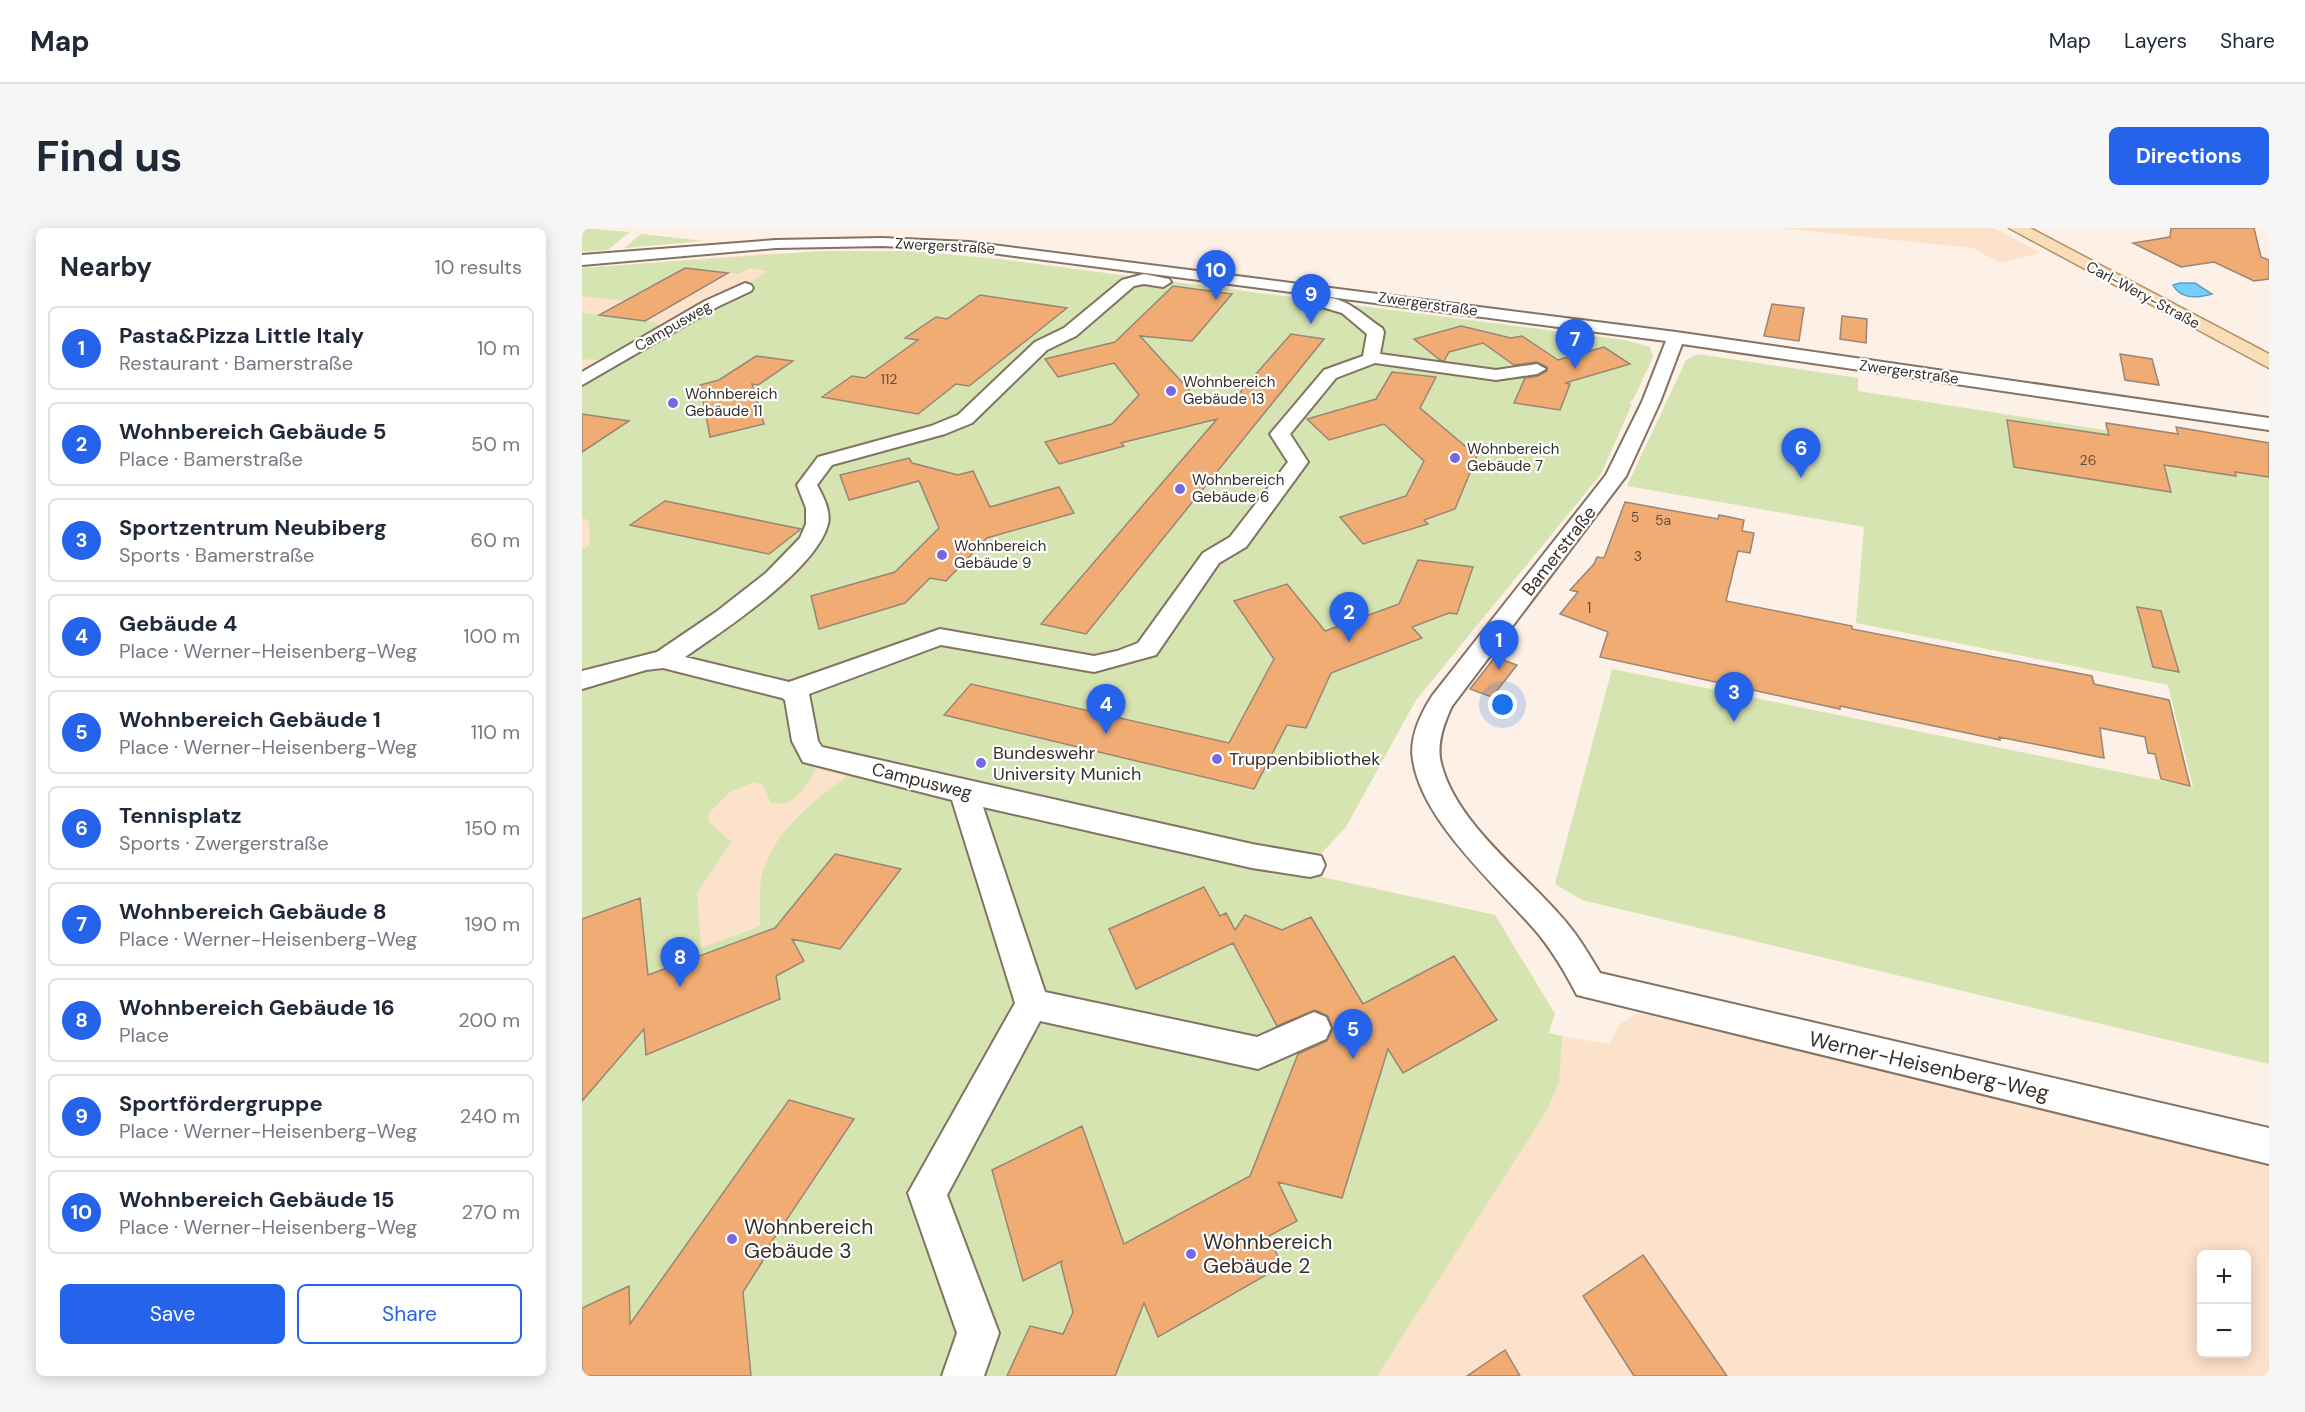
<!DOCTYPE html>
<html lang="en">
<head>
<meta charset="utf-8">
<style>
  body { margin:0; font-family:"DM Sans",sans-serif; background:#f6f6f7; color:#1f2937 }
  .controls { position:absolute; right:18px; bottom:18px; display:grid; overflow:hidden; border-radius:9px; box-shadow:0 3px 15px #0003 }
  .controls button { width:54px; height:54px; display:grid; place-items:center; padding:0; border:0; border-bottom:2px solid #e0e1e3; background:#fff; color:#1f2937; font:30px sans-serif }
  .you { position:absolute; left:921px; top:477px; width:21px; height:21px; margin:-15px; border:4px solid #fff; border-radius:50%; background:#1a73e8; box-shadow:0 0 0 9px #1a73e833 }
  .badge { display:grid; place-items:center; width:39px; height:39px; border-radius:50%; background:#2563eb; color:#fff; font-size:20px; font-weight:700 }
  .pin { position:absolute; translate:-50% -50px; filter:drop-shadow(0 2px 3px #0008) }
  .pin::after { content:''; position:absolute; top:32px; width:21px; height:18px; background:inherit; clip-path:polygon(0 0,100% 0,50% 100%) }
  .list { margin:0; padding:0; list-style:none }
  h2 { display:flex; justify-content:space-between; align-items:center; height:78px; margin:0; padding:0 24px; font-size:26px }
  h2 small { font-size:20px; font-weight:400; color:#747a83 }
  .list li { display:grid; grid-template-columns:39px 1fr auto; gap:18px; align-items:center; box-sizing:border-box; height:84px; margin:0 12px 12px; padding:0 12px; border:2px solid #e0e1e3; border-radius:9px }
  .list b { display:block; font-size:22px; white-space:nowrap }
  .list p { margin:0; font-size:20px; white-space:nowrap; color:#747a83 }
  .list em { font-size:20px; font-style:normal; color:#747a83 }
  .actions { display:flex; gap:12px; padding:18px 24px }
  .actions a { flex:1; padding:14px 0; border:2px solid #2563eb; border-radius:9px; text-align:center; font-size:21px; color:#2563eb }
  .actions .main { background:#2563eb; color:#fff }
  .map { position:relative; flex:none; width:1687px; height:1148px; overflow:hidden; border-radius:9px }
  header { display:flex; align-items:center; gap:36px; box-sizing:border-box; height:84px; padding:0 30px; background:#fff; border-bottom:2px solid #e0e1e3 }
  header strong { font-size:28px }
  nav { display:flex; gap:33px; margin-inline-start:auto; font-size:21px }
  .intro { display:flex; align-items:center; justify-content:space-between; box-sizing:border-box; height:144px; padding:0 36px }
  h1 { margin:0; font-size:42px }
  .button { padding:15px 27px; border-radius:9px; background:#2563eb; color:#fff; font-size:21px; font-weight:700 }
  main { display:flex; gap:36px; padding:0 36px }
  aside { flex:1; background:#fff; border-radius:9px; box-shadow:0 3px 15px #0003 }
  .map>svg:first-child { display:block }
  .built { fill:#fce1cb; fill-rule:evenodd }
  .green { fill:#d6e4b2 }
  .water { fill:#76cefe; stroke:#639ebe; stroke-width:1.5 }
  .building { fill:#f0ac72; stroke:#998676; stroke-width:1.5 }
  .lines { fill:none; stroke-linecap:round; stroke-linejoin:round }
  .minor-casing { stroke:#847263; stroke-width:4 }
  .major-casing { stroke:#b19165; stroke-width:3 }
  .minor { fill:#fff; fill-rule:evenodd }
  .major { fill:#f8ddb6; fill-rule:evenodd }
  .poi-dot { fill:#7966e1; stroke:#fff; stroke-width:2 }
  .labels { text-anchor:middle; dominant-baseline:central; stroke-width:4.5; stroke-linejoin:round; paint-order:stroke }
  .far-number-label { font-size:14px; fill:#654e3b }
  .far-street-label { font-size:15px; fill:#372f29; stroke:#fff }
  .far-poi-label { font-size:15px; fill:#372f29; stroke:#fff; text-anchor:start }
  .number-label { font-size:15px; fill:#654e3b }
  .street-label { font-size:18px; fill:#372f29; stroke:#fff }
  .poi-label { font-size:18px; fill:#372f29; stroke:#fff; text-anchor:start }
  .near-street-label { font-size:21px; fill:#372f29; stroke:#fff }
  .near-poi-label { font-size:21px; fill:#372f29; stroke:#fff; text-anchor:start }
</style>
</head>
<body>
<header>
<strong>Map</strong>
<nav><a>Map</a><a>Layers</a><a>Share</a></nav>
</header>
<div class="intro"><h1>Find us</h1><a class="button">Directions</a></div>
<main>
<aside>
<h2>Nearby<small>10 results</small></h2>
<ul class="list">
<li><span class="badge">1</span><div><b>Pasta&amp;Pizza Little Italy</b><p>Restaurant · Bamerstraße</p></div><em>10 m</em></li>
<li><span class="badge">2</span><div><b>Wohnbereich Gebäude 5</b><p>Place · Bamerstraße</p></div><em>50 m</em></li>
<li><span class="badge">3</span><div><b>Sportzentrum Neubiberg</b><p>Sports · Bamerstraße</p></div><em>60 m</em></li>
<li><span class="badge">4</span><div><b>Gebäude 4</b><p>Place · Werner-Heisenberg-Weg</p></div><em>100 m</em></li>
<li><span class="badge">5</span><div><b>Wohnbereich Gebäude 1</b><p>Place · Werner-Heisenberg-Weg</p></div><em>110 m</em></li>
<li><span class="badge">6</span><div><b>Tennisplatz</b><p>Sports · Zwergerstraße</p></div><em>150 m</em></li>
<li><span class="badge">7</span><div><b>Wohnbereich Gebäude 8</b><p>Place · Werner-Heisenberg-Weg</p></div><em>190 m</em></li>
<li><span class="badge">8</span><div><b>Wohnbereich Gebäude 16</b><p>Place</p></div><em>200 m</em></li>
<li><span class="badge">9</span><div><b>Sportfördergruppe</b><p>Place · Werner-Heisenberg-Weg</p></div><em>240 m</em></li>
<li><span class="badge">10</span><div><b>Wohnbereich Gebäude 15</b><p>Place · Werner-Heisenberg-Weg</p></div><em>270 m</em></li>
</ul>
<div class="actions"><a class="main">Save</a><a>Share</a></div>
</aside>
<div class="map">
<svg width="1687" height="1148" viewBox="0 0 1687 1148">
  <rect width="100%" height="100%" fill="#fdf0e6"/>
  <!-- built -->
  <path class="built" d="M1198 0H1412L1459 25 1418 35 1391 20Z
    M192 25 1056 115 1052 170 1047 175 1019 246 834 472 723 645 913 687 973 786 967 806 1027 816 1038 796 1054 786 1079 785 1687 934V1148H0V40ZM1620 1026H1664V1126H1620Z"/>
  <!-- green -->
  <path class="green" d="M0 0 48 4 26 22 0 24Z
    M59 6 123 13 42 20Z
    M238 23H331L416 31 1042 112 1068 119 1071 129 1052 170 1047 175 1050 176 1019 246 834 472 764 599 733 632 248 523 234 507 227 475 114 435 0 445V322L8 317 7 292 0 290V158L142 74 185 43 168 40 157 46 103 40 45 73 0 68V40Z
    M0 85 71 94 77 97 25 130 14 132 0 131Z
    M1115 126 1276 150V163L1523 202V195L1592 205 1594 211 1649 216 1668 211 1687 214V836L1000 672 973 656 1030 441 1611 559 1586 457 1274 395 1282 299 1045 258 1104 132Z
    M68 440 193 466 206 473 211 517 221 531 230 533 233 543C221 561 214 579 189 575L181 557 172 554 148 564 126 586 128 595 149 614 115 665 119 720 178 698C179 683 177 666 179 651 189 604 232 573 268 546L913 687 973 786 966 805 980 808 977 854 965 882 795 1148H0V457Z"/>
  <!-- water -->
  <path class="water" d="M1598 55H1613L1630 66C1616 70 1599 72 1591 57Z"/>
  <!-- building -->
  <path class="building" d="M1589 0H1672L1679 29 1687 32V51L1672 53 1632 34 1599 39 1551 15 1588 9Z
    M103 40 146 45 63 93 17 87Z
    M591 58 650 66 610 113 558 108 618 174 646 178 709 106 742 111 504 406 459 396 635 191 539 215 542 218 477 236 463 214 530 196 557 167 532 135 476 149 463 131 533 114Z
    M398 67 485 80 387 158 374 156 336 186 240 169 270 148 283 150 336 112 323 110 354 89 365 91Z
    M1190 76 1222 80 1217 113 1182 108Z
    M1260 88 1285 91 1284 115 1258 111Z
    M879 98 929 110 940 108 976 132 1022 119 1048 136 983 155 988 156 978 182 932 175 943 150 956 148 965 143V139L955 134 932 137 901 115 867 124 862 133 858 132 832 111Z
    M1538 126 1570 131 1577 157 1543 152Z
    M174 128 211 133 176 157 170 156 182 196 128 209 118 157 137 152Z
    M810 144 854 149 838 180 895 228 873 281 842 292 846 296 781 316 758 289 824 268 842 233 802 196 747 212 725 191 794 171Z
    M0 186 47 193 0 224Z
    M1425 192 1527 207 1524 195 1596 206 1594 199 1687 215V249L1653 244 1654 248 1582 237 1589 264 1432 239Z
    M327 230 330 235 376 247 391 243 408 279 477 259 492 285 405 310 364 353 348 350 323 375 237 401 229 368 313 344 357 300 337 253 267 272 258 247Z
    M83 273 219 301 187 326 48 297Z
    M1043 274 1136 291 1137 287 1162 292 1160 303 1172 305 1168 325 1156 323 1144 373 1270 398V401L1510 448 1512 456 1587 472 1608 558 1579 551 1573 526 1566 525 1563 509 1518 500 1522 530 1417 509 1418 512 1258 478V481L1018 429 1026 404 978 386 996 364 988 362 1012 336 1015 329 1022 330Z
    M836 332 891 339 875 386 867 385 830 399 840 410 749 445 724 500 705 497 672 561 362 487 389 456 647 515 692 431 652 373 705 356 743 403 817 376Z
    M1555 379 1579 383 1597 444 1571 439Z
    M913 429 935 437 910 469 888 461Z
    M253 626 319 641 258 721 210 711 222 733 194 748 198 771 64 827 62 801 0 873V691L58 670 66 747 193 700Z
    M622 659 638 688 644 685 653 702 663 687 700 702 729 689 781 776 872 728 915 792 821 845 806 821 760 970 696 954 715 993 687 1008 700 1038 576 1109 562 1075 533 1148H425L448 1098 481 1106 491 1084 479 1036 480 1033 441 1053 410 942 500 898 542 1016 668 948 716 826 745 813 751 801 746 788 733 782 695 798 651 715 554 761 527 701Z
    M207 872 272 891 179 1030 182 1031 161 1064 169 1148H0V1080L47 1058 48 1096Z
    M1061 1027 1145 1148H1052L1001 1068Z
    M923 1122 938 1148H885Z"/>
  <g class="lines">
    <defs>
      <path id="minor" d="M300 10 387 14 1094 104 1687 190V202L1100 116 1078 174 1044 248 870 478C862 495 854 516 859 535 873 593 938 642 976 685 993 703 1005 723 1018 745L1687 900V936L995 767C983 744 970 722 953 702 914 657 840 593 831 532 827 510 838 487 850 468L1024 247 1060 174 1084 113 387 22 300 18 194 20 0 37V27L194 12Z
        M562 46 587 51 589 54 581 59 562 56 552 58 494 108 465 122 390 195 363 206 250 237 235 257C241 268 249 283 246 296 234 342 142 402 103 429L207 454 358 401 512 428 535 423 556 415 621 325 648 309 706 234 688 206 742 142 781 128 785 106 760 85 733 77 731 74 733 71C761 64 780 87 800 100L802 104 798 126 914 142 955 136 964 141 955 146 914 152 793 135 754 150 708 206 726 234 664 319 637 335 574 427 512 444 359 417 227 466 236 513 240 519 670 616 739 628 743 637 739 646 728 649 670 640 401 579 463 764 675 809 732 784 744 789 749 800 744 811 676 841 458 793 365 967 417 1105 402 1148H360L375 1105 326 965 433 775 370 572 221 534 210 513 203 472 200 470 81 440 64 442 0 461V443L75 424 134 384 184 345 218 310 224 296V280L215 257 236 229 349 198 376 187 453 114 482 100 540 52Z
        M163 55 169 57 171 60 169 63 135 79 0 157V144L123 73Z"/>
      <path id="major" d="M1427 0H1448L1687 126V140Z"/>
    </defs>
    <!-- minor casing -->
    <use href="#minor" class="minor-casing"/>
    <!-- major casing -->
    <use href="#major" class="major-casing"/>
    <!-- minor -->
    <use href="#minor" class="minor"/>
    <!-- major -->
    <use href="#major" class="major"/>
  </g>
  <!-- markers -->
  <g class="poi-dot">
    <circle cx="589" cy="163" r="6"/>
    <circle cx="91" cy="175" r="6"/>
    <circle cx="873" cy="230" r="6"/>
    <circle cx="598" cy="261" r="6"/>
    <circle cx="360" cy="327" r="6"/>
    <circle cx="635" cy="531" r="6"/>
    <circle cx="399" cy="535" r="6"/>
    <circle cx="150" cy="1011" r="6"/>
    <circle cx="609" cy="1026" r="6"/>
  </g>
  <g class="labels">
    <!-- far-number labels -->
    <g class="far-number-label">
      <text x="307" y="151">112</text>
      <text x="1506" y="232">26</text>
      <text x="1053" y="289">5</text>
      <text x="1081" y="292">5a</text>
      <text x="1056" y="328">3</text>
    </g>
    <!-- far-street labels -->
    <g class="far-street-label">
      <text transform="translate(363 18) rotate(3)">Zwergerstraße</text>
      <text transform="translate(1561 67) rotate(28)">Carl-Wery-Straße</text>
      <text transform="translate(846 76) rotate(8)">Zwergerstraße</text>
      <text transform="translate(91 98) rotate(-30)">Campusweg</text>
      <text transform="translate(1327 144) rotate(8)">Zwergerstraße</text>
    </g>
    <!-- far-poi labels -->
    <g class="far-poi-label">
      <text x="601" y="154">Wohnbereich<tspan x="601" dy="17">Gebäude 13</tspan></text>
      <text x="103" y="166">Wohnbereich<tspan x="103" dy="17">Gebäude 11</tspan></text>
      <text x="885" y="221">Wohnbereich<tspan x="885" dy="17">Gebäude 7</tspan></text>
      <text x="610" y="252">Wohnbereich<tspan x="610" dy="17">Gebäude 6</tspan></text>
      <text x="372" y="318">Wohnbereich<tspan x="372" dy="17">Gebäude 9</tspan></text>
    </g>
    <!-- number labels -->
    <g class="number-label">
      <text x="1007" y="380">1</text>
    </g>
    <!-- street labels -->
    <g class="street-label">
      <text transform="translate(977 323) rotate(-52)">Bamerstraße</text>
      <text transform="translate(340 553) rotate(14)">Campusweg</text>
    </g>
    <!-- poi labels -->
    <g class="poi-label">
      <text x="411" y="525">Bundeswehr<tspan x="411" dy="21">University Munich</tspan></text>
      <text x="647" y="531">Truppenbibliothek</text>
    </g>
    <!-- near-street labels -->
    <g class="near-street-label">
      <text transform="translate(1347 838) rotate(13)">Werner-Heisenberg-Weg</text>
    </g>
    <!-- near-poi labels -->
    <g class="near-poi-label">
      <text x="162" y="999">Wohnbereich<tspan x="162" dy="24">Gebäude 3</tspan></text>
      <text x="621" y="1014">Wohnbereich<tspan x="621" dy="24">Gebäude 2</tspan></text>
    </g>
  </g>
</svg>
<div class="controls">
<button>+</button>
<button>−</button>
</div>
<div class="you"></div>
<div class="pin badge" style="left:917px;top:442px">1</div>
<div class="pin badge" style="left:767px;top:414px">2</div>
<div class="pin badge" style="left:1152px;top:494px">3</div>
<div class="pin badge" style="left:524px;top:506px">4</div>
<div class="pin badge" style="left:771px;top:831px">5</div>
<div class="pin badge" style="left:1219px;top:250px">6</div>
<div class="pin badge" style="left:993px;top:141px">7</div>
<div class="pin badge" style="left:98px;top:759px">8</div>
<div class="pin badge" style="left:729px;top:96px">9</div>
<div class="pin badge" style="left:634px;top:72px">10</div>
</div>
</main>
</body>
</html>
